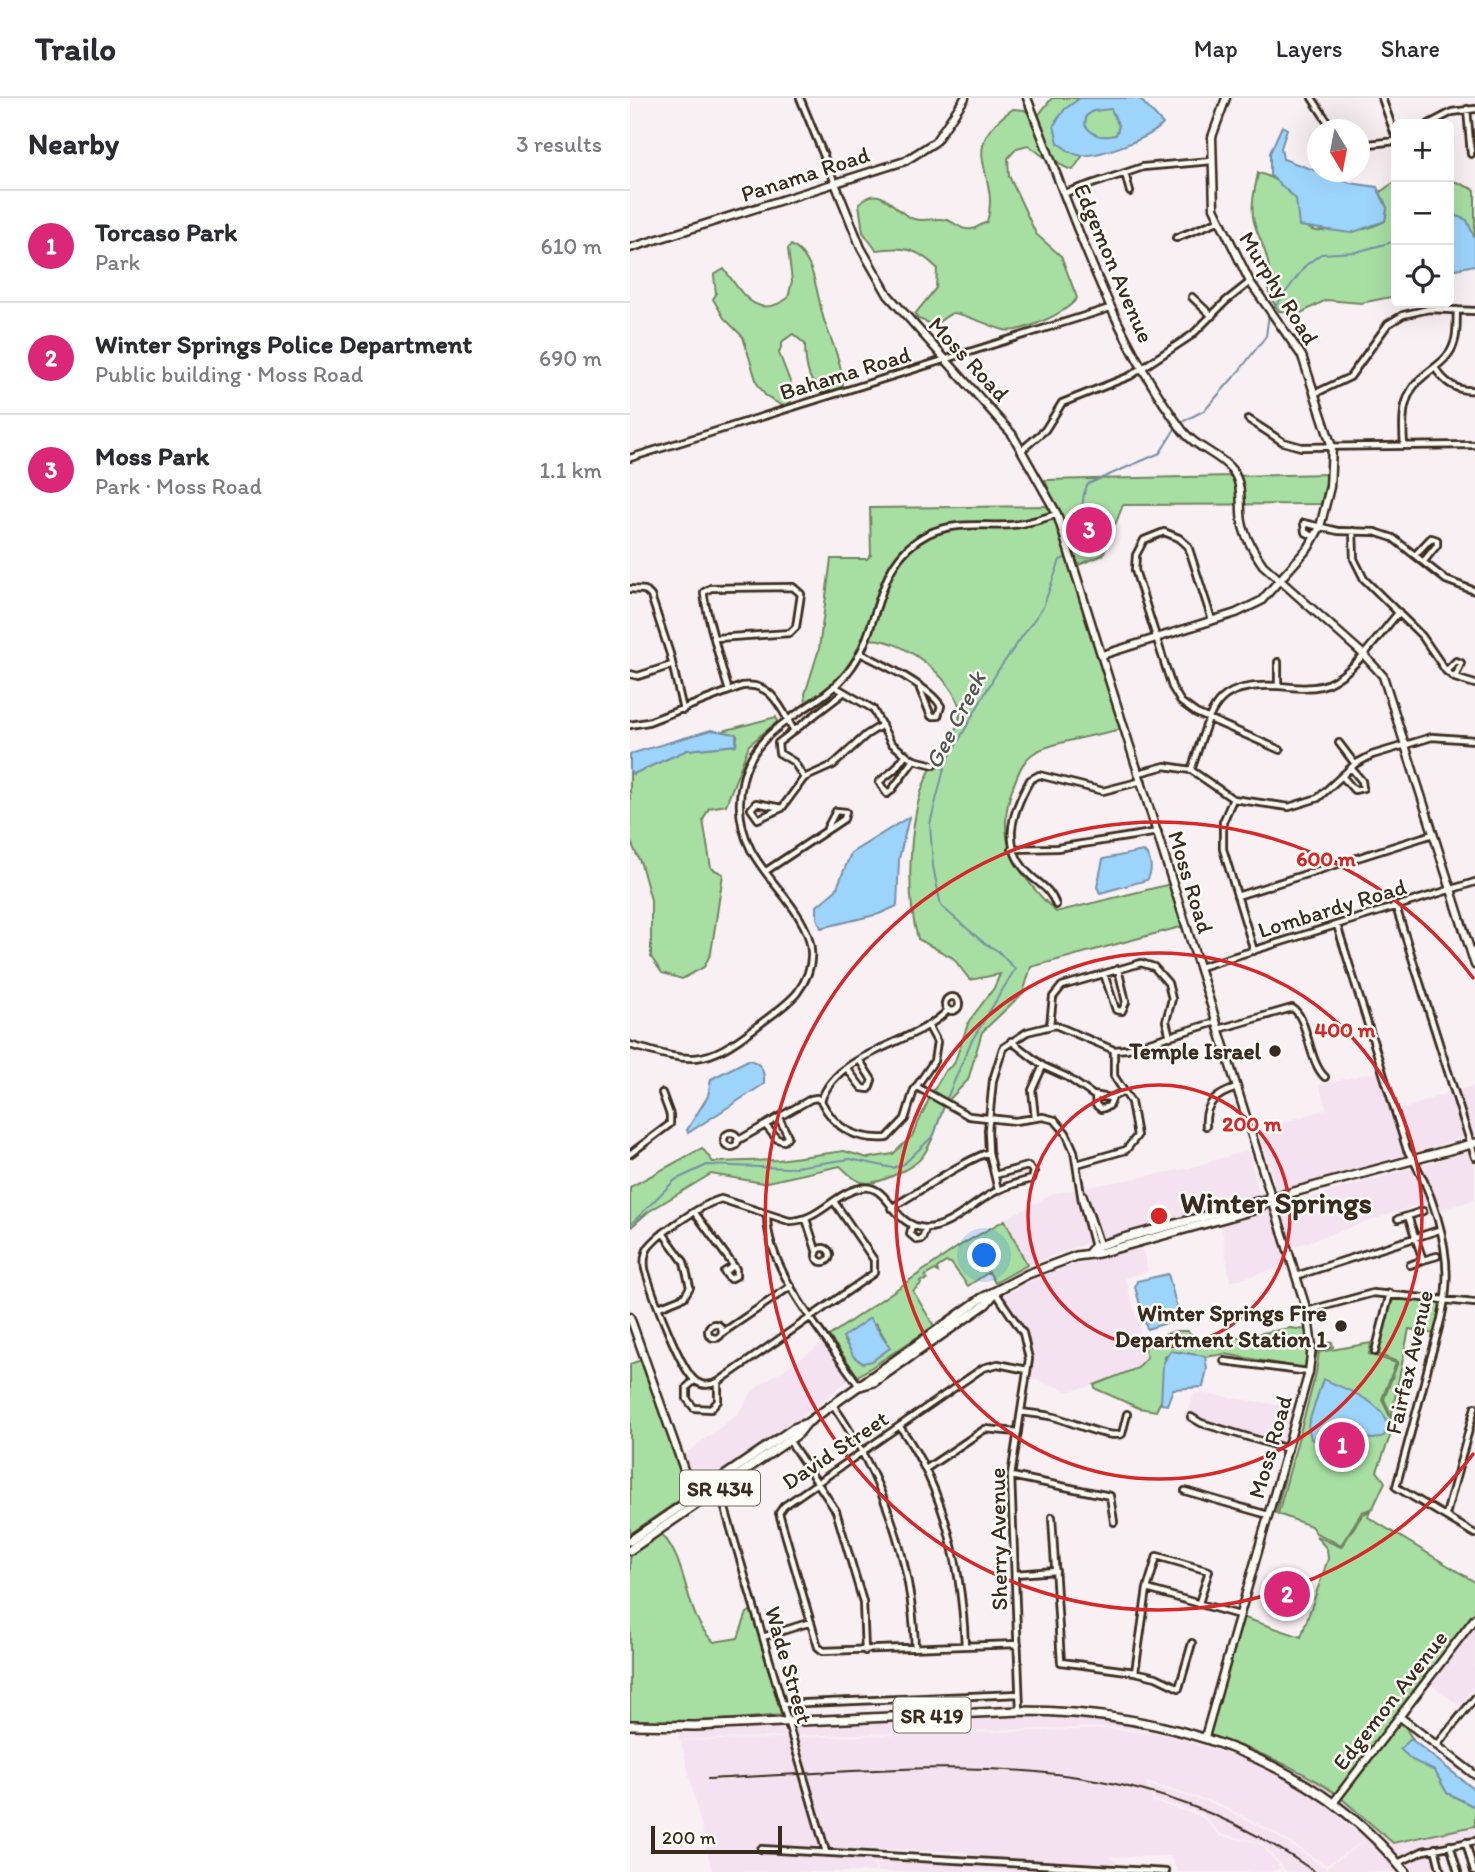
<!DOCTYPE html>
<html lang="en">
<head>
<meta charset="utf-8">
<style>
  body { margin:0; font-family:Itim,sans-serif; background:#f7f7f7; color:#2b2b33 }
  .controls { position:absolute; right:21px; top:21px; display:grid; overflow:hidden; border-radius:10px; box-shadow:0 7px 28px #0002 }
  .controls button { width:63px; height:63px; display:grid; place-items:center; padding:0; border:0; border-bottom:2px solid #e1e1e2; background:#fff; color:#2b2b33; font:35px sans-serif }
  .compass { position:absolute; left:677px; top:21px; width:63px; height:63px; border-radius:50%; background:#fff; box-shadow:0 7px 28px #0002; rotate:170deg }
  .scale { position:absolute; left:21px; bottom:18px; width:131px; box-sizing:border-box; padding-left:7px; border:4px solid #3b2a1e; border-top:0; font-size:19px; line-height:24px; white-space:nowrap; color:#3b2a1e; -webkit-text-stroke:5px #fdfcf7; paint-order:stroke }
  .you { position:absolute; left:355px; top:1158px; width:24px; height:24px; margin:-18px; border:5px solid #fff; border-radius:50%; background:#1a73e8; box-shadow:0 0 0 10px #1a73e833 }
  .badge { display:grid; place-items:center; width:46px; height:46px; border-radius:50%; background:#db2777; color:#fff; font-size:23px; font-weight:700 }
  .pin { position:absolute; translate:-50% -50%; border:4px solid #fff; box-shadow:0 2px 7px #0006 }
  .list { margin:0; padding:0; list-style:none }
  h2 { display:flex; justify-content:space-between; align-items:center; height:91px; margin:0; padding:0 28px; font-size:30px }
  h2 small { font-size:23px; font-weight:400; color:#7c7c81 }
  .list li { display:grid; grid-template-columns:46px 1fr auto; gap:21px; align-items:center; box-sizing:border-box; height:112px; padding:0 28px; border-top:2px solid #e1e1e2 }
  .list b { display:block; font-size:26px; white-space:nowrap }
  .list p { margin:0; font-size:23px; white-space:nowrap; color:#7c7c81 }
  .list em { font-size:23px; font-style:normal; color:#7c7c81 }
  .icon { flex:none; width:38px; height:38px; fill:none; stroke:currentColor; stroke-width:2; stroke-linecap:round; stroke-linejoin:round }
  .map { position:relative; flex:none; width:845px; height:1774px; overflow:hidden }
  header { display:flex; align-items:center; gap:42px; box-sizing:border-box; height:98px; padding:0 35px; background:#fff; border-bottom:2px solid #e1e1e2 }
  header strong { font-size:33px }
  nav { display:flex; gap:38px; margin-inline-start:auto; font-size:24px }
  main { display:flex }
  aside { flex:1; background:#fff }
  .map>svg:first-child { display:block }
  .built { fill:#f4e2f0 }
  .green { fill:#a7dfa3; stroke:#718460; stroke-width:2; fill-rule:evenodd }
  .water { fill:#9dd4fc; stroke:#7690a3; stroke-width:2; fill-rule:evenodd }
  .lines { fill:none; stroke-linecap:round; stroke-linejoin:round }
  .stream { stroke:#7690a3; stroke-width:2 }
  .minor-casing { stroke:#3b2a1e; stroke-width:10 }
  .tertiary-casing { stroke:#3b2a1e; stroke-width:11 }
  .primary-casing { stroke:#3b2a1e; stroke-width:12 }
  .minor { stroke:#fdfcf7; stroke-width:4.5 }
  .tertiary { stroke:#fdfcf7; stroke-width:6 }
  .primary { stroke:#fdfcf7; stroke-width:7 }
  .rail { stroke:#3b2a1e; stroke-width:2 }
  .ring { fill:none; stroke:#d62828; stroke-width:3.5 }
  .poi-dot { fill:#3b2a1e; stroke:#fdfcf7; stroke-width:2.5 }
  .labels { text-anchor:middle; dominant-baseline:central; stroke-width:5; stroke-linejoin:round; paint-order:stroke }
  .shield { fill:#fdfcf7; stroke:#75695f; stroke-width:2 }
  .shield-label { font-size:21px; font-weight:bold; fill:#3b2a1e }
  .street-label { font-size:23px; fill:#3b2a1e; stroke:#fdfcf7 }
  .poi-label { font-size:23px; font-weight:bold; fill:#3b2a1e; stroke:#fdfcf7; text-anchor:end }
  .water-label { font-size:24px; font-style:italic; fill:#545456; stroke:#fdfcf7 }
  .district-label { font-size:30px; font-weight:bold; fill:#3b2a1e; stroke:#fdfcf7 }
  .centre { fill:#d62828; stroke:#fdfcf7; stroke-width:3.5 }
  .ring-label { font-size:21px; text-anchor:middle; font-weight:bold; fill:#d62828; stroke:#fdfcf7; stroke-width:5; stroke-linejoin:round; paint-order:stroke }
</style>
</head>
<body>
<header>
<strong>Trailo</strong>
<nav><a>Map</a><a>Layers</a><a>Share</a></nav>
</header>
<main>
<aside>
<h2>Nearby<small>3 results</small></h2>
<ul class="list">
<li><span class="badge">1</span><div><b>Torcaso Park</b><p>Park</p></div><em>610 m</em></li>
<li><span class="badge">2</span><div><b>Winter Springs Police Department</b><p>Public building · Moss Road</p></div><em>690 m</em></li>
<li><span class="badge">3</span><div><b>Moss Park</b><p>Park · Moss Road</p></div><em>1.1 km</em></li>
</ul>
</aside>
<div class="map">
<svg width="845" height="1774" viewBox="0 0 845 1774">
  <rect width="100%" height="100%" fill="#f9f0f4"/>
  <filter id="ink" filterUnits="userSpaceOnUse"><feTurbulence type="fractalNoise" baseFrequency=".0143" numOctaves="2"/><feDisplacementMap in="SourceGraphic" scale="14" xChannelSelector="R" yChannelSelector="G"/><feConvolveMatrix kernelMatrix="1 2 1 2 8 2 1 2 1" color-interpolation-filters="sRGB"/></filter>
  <g filter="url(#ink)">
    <!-- built -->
    <path class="built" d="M749 973 777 1056 647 1093 629 1032 697 1011 689 987Z
      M845 988V1037L841 1038 826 992Z
      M822 993 836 1039 782 1055 767 1013Z
      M618 1052 629 1097 470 1141 453 1090 559 1070Z
      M841 1053 845 1067V1102L805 1113 790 1068Z
      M786 1069 798 1103 660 1150 647 1109Z
      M449 1091 460 1144 397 1167 375 1121 425 1095Z
      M643 1110 660 1167 600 1184 591 1124Z
      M511 1146 518 1173 495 1180 518 1259 508 1270 470 1286 439 1293 399 1280 402 1261 398 1242 371 1199 414 1176Z
      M196 1243 221 1280 167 1323 64 1393 52 1358 107 1317 123 1292Z
      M564 1294 667 1310 657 1348 572 1323 561 1316 558 1319 570 1327 655 1354 555 1324 554 1315 559 1313Z
      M845 1525V1588L830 1608 799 1585Z
      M388 1608 159 1621 158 1617Z
      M390 1615 438 1616 537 1630 624 1662 539 1635 479 1629 164 1638 161 1626Z
      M156 1626 159 1638 50 1642 47 1630Z
      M479 1631 538 1637 633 1667 691 1703 736 1742 696 1767 642 1733 587 1705 516 1684 523 1704 571 1718 590 1738 630 1745 651 1770 640 1774H548L540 1758 481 1759 496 1774H337V1754L240 1751 245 1774H82L51 1643Z
      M578 1638 625 1652 677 1676 706 1696 702 1702 603 1647Z
      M519 1687 586 1707 642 1735 696 1770 738 1741 692 1701 723 1723 772 1774H657L631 1744 591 1736 572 1716 524 1702Z
      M710 1699 763 1745 845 1728V1740L793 1751 769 1762 726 1719 706 1705Z
      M804 1753 809 1774H778L772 1766Z
      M243 1759 335 1764V1774H247Z"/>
    <!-- green -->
    <path class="green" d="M422 0H450L426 22 453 57 443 72C419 68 415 39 407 19Z
      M481 10 489 28 486 37C471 40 464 40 455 27L456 18 463 13Z
      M383 11 395 12 402 19 418 62 398 47 387 50 378 60 379 78 406 136 431 158 447 200C438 214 391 236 374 232 365 230 330 214 323 215 317 217 310 223 305 227L288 221 285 216 306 190 307 170C287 150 273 148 246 152L233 134 229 106C251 82 265 116 284 121 294 124 307 119 317 122 327 125 331 133 342 131 347 130 351 126 357 124 372 75 323 52 383 11Z
      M628 75C640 77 661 91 667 103 672 115 669 130 686 133 693 134 701 131 708 131 732 132 731 134 755 123L757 110 750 94 766 83V198L731 205 696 202 671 215 649 213C635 192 639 195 639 172 639 157 628 139 624 124 620 108 625 91 628 75Z
      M819 81 845 92V141C837 129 835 119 819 115Z
      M161 147C187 160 186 200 195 225 203 247 212 265 213 288L195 297C178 288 175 264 175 246L163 236 153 243 149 255 164 294 160 305 152 308 135 297 127 285 113 239 94 220 83 201 86 196 84 177 94 171C112 195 126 223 158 200L162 183 158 151Z
      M698 376 691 406 493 407 473 457 449 467 415 382Z
      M421 408 424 415C409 420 393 425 377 425 349 426 323 421 297 434 242 461 249 525 218 570 208 585 191 594 176 604L175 596 189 551 201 461H237L241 457 240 410Z
      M426 419 492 631C471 636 419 645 404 655 392 663 389 674 384 686 362 741 387 776 426 814L541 786 554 828 401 869 393 895 352 934 338 982 317 1004 302 995 315 973 324 966 339 923 364 890 370 876 340 882 323 860 288 841C275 796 278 709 302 669L305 670V665C313 652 332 627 330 612 325 580 267 536 237 542 254 491 271 431 336 429 368 429 395 429 426 419Z
      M146 619 147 624 119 647 96 707 79 710 73 722 81 770 93 776 81 855 74 869 52 881 32 875 21 859V802L11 766 0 742V673L3 676 57 652 106 647 107 638 93 633Z
      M300 999 314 1008C308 1025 303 1044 292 1059 285 1069 251 1085 238 1085 226 1085 218 1075 210 1068L133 1085 81 1076 18 1114 0 1130V1089L72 1050 83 1064 148 1062 214 1053 238 1060 263 1056 282 1038Z
      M375 1122 397 1167 365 1185 359 1174 338 1188 321 1165 316 1164 307 1170 308 1174 305 1172 295 1178 297 1182 290 1183 291 1186 283 1193 304 1228 228 1278 199 1238 329 1148ZM246 1225 260 1250 229 1263 214 1243Z
      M762 1198 812 1204 805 1236 779 1231 762 1315 766 1328 754 1301 768 1264 747 1256Z
      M660 1230 677 1232V1271L595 1256 575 1259 551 1254 535 1258 532 1301 526 1313 509 1310 466 1291 464 1287 508 1270 517 1259 513 1244 545 1233H558L565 1241 576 1245Z
      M702 1244 703 1249 687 1254 646 1415 643 1413 681 1276 684 1249Z
      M741 1245 739 1256 766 1265 752 1301 764 1328 747 1373 755 1384 743 1410 732 1414 711 1447 686 1435 681 1428 648 1416 686 1275 689 1254Z
      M14 1261 60 1395 0 1436V1266Z
      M740 1413 738 1419 845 1484V1516L706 1696C667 1668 624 1652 578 1637L612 1519 671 1539 698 1461 697 1451 686 1438 711 1449 733 1416Z
      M30 1434C61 1466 52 1516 84 1544L108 1540 117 1515 122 1512 153 1617 54 1625 0 1624V1456Z
      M771 1622 783 1642 771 1651 805 1673 817 1695 845 1709V1728L763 1745 710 1699Z"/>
    <!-- water -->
    <path class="water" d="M450 0H509L533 26C521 40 467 60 448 57 440 55 434 50 428 45L424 27 435 11ZM481 11 489 28 486 37C472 40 464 39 455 27L456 18 463 13Z
      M652 28 657 31 651 50 653 61 720 85 747 89 757 110 755 123 721 135 669 128 666 101 640 77V55Z
      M819 115 837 122 845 141V167L825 171 819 159Z
      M81 632 106 636V647L57 652 3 676 0 673V656Z
      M279 719 269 761 267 808 249 816 191 830 187 820V808L206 792 221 755Z
      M513 753C522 760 523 773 517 782L470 795 467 789 473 761Z
      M118 962C131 964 135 973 134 986L58 1035 57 1032 78 998 81 981Z
      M538 1176 550 1221 517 1231 505 1189 507 1183Z
      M240 1220 260 1250 242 1263 233 1265 224 1259 213 1239Z
      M540 1253 575 1258 577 1271 573 1289 543 1291 537 1307 531 1306 533 1266Z
      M693 1281C711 1289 772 1310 754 1338L744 1341 721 1339 699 1346 681 1341 678 1327Z
      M781 1641 845 1692V1709L817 1695 805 1673 782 1662 770 1651Z"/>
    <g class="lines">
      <!-- stream -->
      <path class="stream" d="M644 210 676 167 691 156 726 154 766 143
        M552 324 575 312 610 272 636 238 639 216
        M443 456C462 440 445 407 458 386L530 355 546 329
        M317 1000 341 944 385 871 368 853 354 845 311 808 303 768 300 726 315 667 367 574 413 509 430 462 438 459
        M0 1127 45 1082 77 1067 158 1070 220 1061 263 1070 274 1066 304 1037 313 1011"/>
      <defs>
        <path id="minor" d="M170 0 205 85
          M682 0 703 32
          M752 0 766 40
          M837 11 841 56
          M799 26 822 14 845 11
          M730 47 766 43
          M495 75 500 94
          M435 95 513 69 582 63
          M546 140 588 123
          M562 199 582 218
          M805 270C815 285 827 294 845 292
          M686 295 720 279 758 226 773 217 799 211 845 213
          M618 321 653 344 671 349 845 347
          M774 348C772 321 771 295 795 277 806 268 820 260 824 245 828 235 826 222 827 212
          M393 351 415 332 432 305 500 278 562 237 596 203 620 184
          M0 360 480 210
          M723 433 724 461 734 481 792 538 816 573 825 580 845 586
          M685 439 675 434 674 425 708 433 745 434 763 440 816 482 845 493
          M786 456 801 440 807 442V447L794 463
          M0 491 15 492 21 498 40 556 53 612
          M582 522 558 448 549 440 534 434 514 442 506 457 505 472 542 589 551 604 566 615 650 652
          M86 540 160 535 166 529 171 496 163 489 81 490 74 494C72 500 95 581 99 593
          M230 555C251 565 299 588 311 608L308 618H301L290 591
          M816 573 826 563 831 565 825 580
          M0 576 8 578 42 567
          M204 588 243 611 261 645 271 653 284 662 304 667
          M648 588V564
          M0 627 18 624 112 588C141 583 151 610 163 631
          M709 645 725 666
          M276 656 265 671 249 684 257 696 261 693 284 662
          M561 672C582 615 578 584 649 588 665 589 682 592 697 586 726 573 748 538 769 514
          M509 675 535 668 561 672 603 701 659 709 688 700 725 666 742 657 802 639 845 642
          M712 678 724 692 733 690 732 683 721 670
          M174 680 164 664 149 655 148 645 212 596
          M603 701 593 724V751L624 853
          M152 710 126 705 121 711 128 721 152 710 174 680 203 667 236 637 252 627
          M382 751 427 750 528 734
          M136 773 214 721 216 714 206 713 197 730
          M607 798 803 736
          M426 807C421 793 414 789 402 779 370 750 381 716 400 682L409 677 473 693 512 683
          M766 809 845 1059
          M707 827 777 1052C801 1089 820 1146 816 1190 814 1217 805 1243 798 1269 788 1309 777 1349 766 1389L845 1436
          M570 869 845 784
          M474 876 486 912 492 913 496 904 488 871
          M315 906a7 7 0 1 1 14 0a7 7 0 1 1-14 0Z
          M420 927 423 899 432 888 511 865 524 869 538 885 542 901 536 923 540 939
          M589 931 662 910C678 918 678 964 695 979
          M381 943 413 968 437 979 463 997 480 1000 493 994
          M0 947C62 965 74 969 126 929 140 918 156 908 167 895 210 838 145 798 121 752 110 730 107 705 113 681 127 623 185 616 218 574 253 531 241 465 298 436 324 423 352 429 381 427 397 426 412 421 427 416
          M218 972 232 990 239 991 242 982 230 963
          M287 989 339 1018 385 1023 413 1019 425 1022 436 1035 444 1053 452 1103 464 1149
          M465 998 466 1007 471 1011 479 1008 482 1001
          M191 1003C205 1031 226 1042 257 1040L275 1021 284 992 304 963 307 944 298 927
          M191 1003C208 952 285 947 318 912
          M405 1020 402 992 413 968
          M136 1028 147 1041 154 1043 158 1038 149 1020
          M576 1028C574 1005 587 996 607 990
          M94 1042a7 7 0 1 1 14 0a7 7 0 1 1-14 0Z
          M107 1043 181 1001 187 1000 191 1003
          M0 1056 40 1026V1017L32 995
          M447 1066 496 1052 507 1038 501 1004 484 978V952
          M368 1092 359 1054 358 1032 363 982 373 950 397 934 425 927 484 952 497 951 586 924
          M453 1097 470 1147
          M205 1105 244 1162V1175L88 1284C81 1287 73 1288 67 1284 51 1275 21 1192 15 1171 14 1164 14 1157 18 1150 30 1134 73 1106 91 1101L159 1123C188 1124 204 1095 231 1090 260 1085 261 1128 295 1130 322 1131 347 1100 371 1091 381 1086 391 1084 402 1081L404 1074 398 1068 365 1077
          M261 1110C294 1091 324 1068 359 1054
          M65 1115 106 1171V1178L100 1181 94 1174 102 1169
          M137 1117C136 1172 198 1242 229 1288
          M778 1118 793 1113
          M176 1121 187 1155
          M768 1121 778 1118 793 1162 780 1167
          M282 1127 280 1136 287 1142 292 1141 296 1130
          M186 1157a7 7 0 1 1 14 0a7 7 0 1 1-14 0Z
          M793 1162 807 1158
          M666 1178 809 1132
          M366 1195 393 1235 399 1261 381 1378 390 1613
          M29 1209 54 1199 60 1189 54 1164 33 1135
          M677 1213 743 1195 845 1205
          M78 1233a7 7 0 1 1 14 0a7 7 0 1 1-14 0Z
          M92 1235 161 1188
          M745 1254 760 1195
          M594 1263 679 1274
          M64 1283 57 1289V1301L64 1310 81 1311 88 1303V1284
          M203 1307C253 1379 282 1462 285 1550
          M391 1314C402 1316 413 1316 424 1319 440 1323 477 1341 492 1336L497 1316
          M561 1319 571 1325 658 1351
          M270 1329C315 1392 332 1472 335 1548
          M159 1342 206 1413 233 1504 235 1553
          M297 1370 355 1331 388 1334
          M381 1378 480 1398 484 1424
          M89 1390 196 1754
          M555 1393 638 1417
          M816 1417 845 1309
          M422 1419 431 1564 505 1574 526 1579 549 1590 562 1545
          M385 1476 426 1473
          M517 1491 609 1517
          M133 1539 181 1524
          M388 1546 193 1553 188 1549 149 1415 154 1408 353 1270 368 1266 397 1272
          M505 1574 517 1491 527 1458 579 1473 569 1505
          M152 1606 389 1596
          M807 1647 845 1600
          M836 1744 844 1774
          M820 1747 828 1774
          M805 1750 811 1774
          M131 1751 536 1774
          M768 1765 793 1753 845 1743"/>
        <path id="tertiary" d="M397 0C442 113 479 234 553 333 567 351 590 356 602 372 614 387 609 407 612 424 615 440 624 454 633 467L733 556 753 578 845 867
          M205 85 231 150 258 197 382 336 427 416 677 1213 682 1248 679 1274 575 1639
          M0 150 275 63 305 44 335 0
          M472 557 606 515 631 503 679 449 690 429 700 389 702 349 672 258 620 184 584 110 582 39 596 0
          M0 1219 59 1386 68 1401
          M770 1619 845 1677
          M703 1705 845 1520"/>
        <path id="primary" d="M459 1155 464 1149 494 1140 845 1045
          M230 1288 244 1284 356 1206 364 1196
          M0 1443 164 1330 177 1325 352 1200 398 1176 446 1158 469 1155 627 1111 643 1102
          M0 1452 168 1336 176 1326
          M0 1627 65 1628 390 1613C534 1613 682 1658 775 1774"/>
      </defs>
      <!-- minor casing -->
      <use href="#minor" class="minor-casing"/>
      <!-- tertiary casing -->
      <use href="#tertiary" class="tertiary-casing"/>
      <!-- primary casing -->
      <use href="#primary" class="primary-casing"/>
      <!-- minor -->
      <use href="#minor" class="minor"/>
      <!-- tertiary -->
      <use href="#tertiary" class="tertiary"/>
      <!-- primary -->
      <use href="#primary" class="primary"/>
      <!-- rail -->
      <path class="rail" d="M78 1681C297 1671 494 1638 685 1774"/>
    </g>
  </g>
  <!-- distance rings -->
  <g class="ring">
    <circle cx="529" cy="1118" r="131"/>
    <circle cx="529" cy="1118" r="263"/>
    <path d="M844 1355A394 394 0 1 1 844 881"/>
  </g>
  <!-- markers -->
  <g class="poi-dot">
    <circle cx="645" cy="953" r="7"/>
    <circle cx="711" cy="1228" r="7"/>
  </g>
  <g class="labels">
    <!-- shield labels -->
    <g class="shield">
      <rect x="50" y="1372.5" width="80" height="35" rx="5"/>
      <rect x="263.5" y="1599.5" width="77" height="35" rx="5"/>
    </g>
    <g class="shield-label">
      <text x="90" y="1390">SR 434</text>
      <text x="302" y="1617">SR 419</text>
    </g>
    <!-- street labels -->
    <g class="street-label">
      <text transform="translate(175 76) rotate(-18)">Panama Road</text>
      <text transform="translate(484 165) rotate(67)">Edgemon Avenue</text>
      <text transform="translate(649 190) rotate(58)">Murphy Road</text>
      <text transform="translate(339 261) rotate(47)">Moss Road</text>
      <text transform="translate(215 275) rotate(-17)">Bahama Road</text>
      <text transform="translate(561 784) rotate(73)">Moss Road</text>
      <text transform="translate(702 810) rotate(-17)">Lombardy Road</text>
      <text transform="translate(779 1264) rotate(-77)">Fairfax Avenue</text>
      <text transform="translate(640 1349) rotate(-74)">Moss Road</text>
      <text transform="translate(205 1352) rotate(-34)">David Street</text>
      <text transform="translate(368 1441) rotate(-91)">Sherry Avenue</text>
      <text transform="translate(159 1567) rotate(74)">Wade Street</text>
      <text transform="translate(760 1602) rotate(-52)">Edgemon Avenue</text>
    </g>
    <!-- poi labels -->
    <g class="poi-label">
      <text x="631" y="953">Temple Israel</text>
      <text x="697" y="1215">Winter Springs Fire<tspan x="697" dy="26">Department Station 1</tspan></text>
    </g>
    <!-- water labels -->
    <g class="water-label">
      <text transform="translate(325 622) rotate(-63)">Gee Creek</text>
    </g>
    <!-- district labels -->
    <g class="district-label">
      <text x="646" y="1104">Winter Springs</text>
    </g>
  </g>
  <circle cx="529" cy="1118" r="10" class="centre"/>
  <g class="ring-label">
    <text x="696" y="768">600 m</text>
    <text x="715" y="939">400 m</text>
    <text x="622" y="1033">200 m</text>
  </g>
</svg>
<div class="controls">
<button>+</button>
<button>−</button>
<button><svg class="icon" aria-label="locate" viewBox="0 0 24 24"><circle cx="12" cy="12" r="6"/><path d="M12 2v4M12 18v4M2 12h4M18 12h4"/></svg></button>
</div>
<svg class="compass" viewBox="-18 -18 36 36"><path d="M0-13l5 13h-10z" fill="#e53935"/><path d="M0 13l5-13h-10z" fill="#7c7c81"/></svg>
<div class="scale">200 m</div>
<div class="you"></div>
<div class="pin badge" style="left:712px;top:1347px">1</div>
<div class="pin badge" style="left:657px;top:1496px">2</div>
<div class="pin badge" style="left:459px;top:432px">3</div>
</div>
</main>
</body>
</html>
